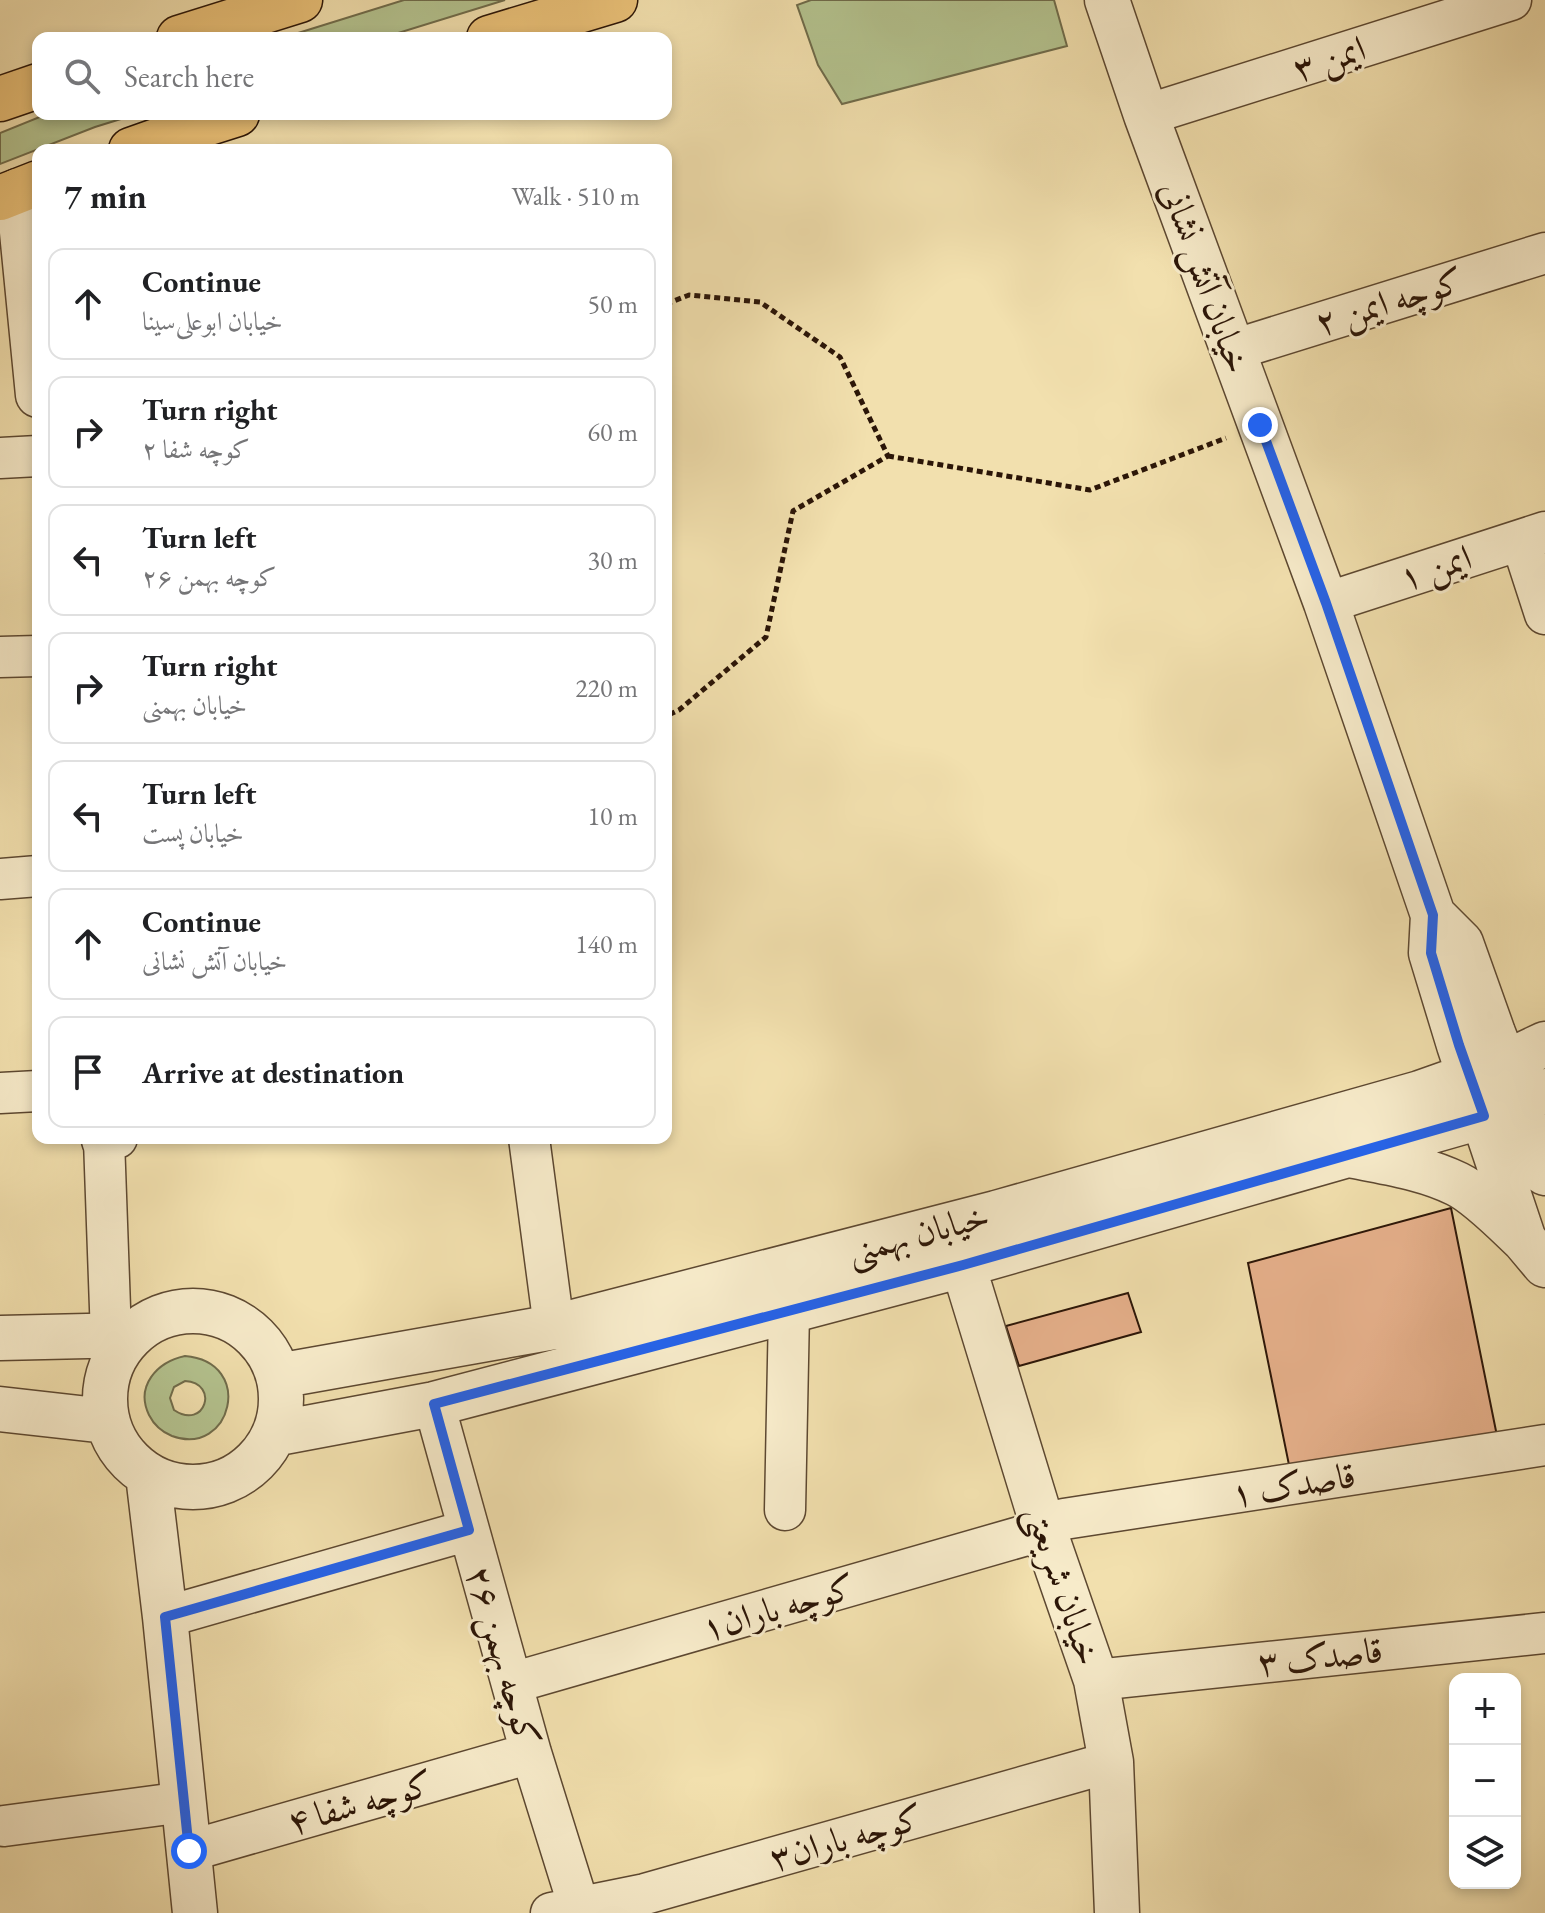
<!DOCTYPE html>
<html lang="en">
<head>
<meta charset="utf-8">
<style>
  body { margin:0; font-family:"EB Garamond",Amiri,serif; background:#f2f2f2; color:#202124 }
  .controls { position:absolute; right:24px; bottom:24px; display:grid; overflow:hidden; border-radius:16px; box-shadow:0 4px 12px #0003 }
  .controls button { width:72px; height:72px; display:grid; place-items:center; padding:0; border:0; border-bottom:2px solid #e0e0e0; background:#fff; color:#202124; font:40px sans-serif }
  .stop { position:absolute; width:24px; height:24px; margin:-18px; border:6px solid #2563eb; border-radius:50%; background:#fff }
  .stop.end { background:#2563eb; border-color:#fff; box-shadow:0 2px 8px #0008 }
  .list { margin:0; padding:0; list-style:none }
  h2 { display:flex; justify-content:space-between; align-items:center; height:104px; margin:0; padding:0 32px; font-size:34px }
  h2 small { font-size:26px; font-weight:400; color:#757577 }
  .list li { display:grid; grid-template-columns:52px 1fr auto; gap:24px; align-items:center; box-sizing:border-box; height:112px; margin:0 16px 16px; padding:0 16px; border:2px solid #e0e0e0; border-radius:16px }
  .list b { display:block; font-size:30px; white-space:nowrap }
  .list p { margin:0; font-size:26px; white-space:nowrap; color:#757577 }
  .list em { font-size:26px; font-style:normal; color:#757577 }
  .icon { flex:none; width:44px; height:44px; fill:none; stroke:currentColor; stroke-width:2; stroke-linecap:round; stroke-linejoin:round }
  .map { position:relative; flex:none; width:1545px; height:1913px; overflow:hidden }
  .search { position:absolute; background:#fff; box-shadow:0 4px 12px #0003; left:32px; top:32px; width:640px; height:88px; display:flex; align-items:center; gap:20px; box-sizing:border-box; padding:0 28px; border-radius:16px; color:#757577; font-size:30px }
  .panel { position:absolute; background:#fff; box-shadow:0 4px 12px #0003; left:32px; top:144px; width:640px; height:1000px; border-radius:16px }
  .map>svg:first-child { display:block }
  .green { fill:#b4c38f; stroke:#706c4b; stroke-width:2; fill-rule:evenodd }
  .building { fill:#e7b18c; stroke:#2b1507; stroke-width:2 }
  .lines { fill:none; stroke-linecap:round; stroke-linejoin:round }
  .minor-casing { stroke:#5d4831; stroke-width:43 }
  .tertiary-casing { stroke:#5d4831; stroke-width:47 }
  .primary-casing { stroke:#2b1507; stroke-width:47 }
  .path { stroke:#2b1507; stroke-width:5; stroke-dasharray:6 4; stroke-linecap:butt }
  .minor { stroke:#f7ebca; stroke-width:40 }
  .tertiary { stroke:#f7ebca; stroke-width:44 }
  .primary { stroke:#e9c077; stroke-width:44 }
  .route { stroke:#2563eb; stroke-width:10 }
  .labels { text-anchor:middle; dominant-baseline:central; stroke-width:6; stroke-linejoin:round; paint-order:stroke }
  .street-label { font-size:36px; fill:#2b1507; stroke:#f7ebca }
</style>
</head>
<body>
<div class="map">
<svg width="1545" height="1913" viewBox="0 0 1545 1913">
  <rect width="100%" height="100%" fill="#f2e0ae"/>
  <filter id="stains"><feTurbulence type="fractalNoise" baseFrequency=".0025" numOctaves="4"/><feColorMatrix values="0 0 0 0 .2 0 0 0 0 .09 0 0 0 0 .02 0 0 0 .5 -.17"/></filter>
  <radialGradient id="worn" r=".72"><stop offset=".6" stop-color="#630" stop-opacity="0"/><stop offset="1" stop-color="#630" stop-opacity=".3"/></radialGradient>
  <!-- green -->
  <path class="green" d="M404 0H505L382 38H282Z
    M811 0H1054L1067 46 842 104 818 65 797 5Z
    M47 114H137L95 127 0 164V133Z
    M185 1356C256 1362 231 1458 172 1436 162 1432 154 1425 149 1415 135 1386 157 1362 185 1356ZM185 1381C220 1383 205 1431 174 1410L170 1398 174 1387Z"/>
  <!-- building -->
  <path class="building" d="M1451 1208 1497 1436 1289 1465 1248 1263Z
    M1128 1293 1141 1332 1019 1366 1006 1326Z"/>
  <g class="lines">
    <defs>
      <path id="minor" d="M1146 115 1511 0
        M1233 350 1545 253
        M0 458 38 456
        M1521 540 1545 614
        M1326 603 1545 532
        M0 657 38 656
        M0 879 38 876
        M0 1093 38 1091
        M529 1138 554 1327
        M111 1336 104 1140 117 1138
        M434 1404 531 1753 579 1907
        M785 1510 789 1311
        M165 1617 469 1530
        M1096 1680 1545 1633
        M512 1683 1044 1530 1064 1519 1545 1445
        M4 1826 184 1802
        M189 1851 531 1753
        M551 1913 645 1894 1111 1762"/>
      <path id="tertiary" d="M1107 0 1146 115 1326 603 1433 915 1431 953 1459 1045 1524 1240 1545 1265
        M18 191 38 395
        M1433 915 1461 943 1493 1033 1533 1135 1545 1173
        M104 1138V1140
        M1354 1156C1389 1163 1425 1168 1457 1184 1478 1194 1507 1224 1524 1240
        M963 1265 1044 1530 1096 1680 1111 1762 1117 1913
        M105 1399a88 88 0 1 1 176 0a88 88 0 1 1-176 0Z
        M0 1338 131 1335
        M278 1376 554 1327 996 1213 1420 1093 1505 1063 1545 1044
        M0 1409 106 1421
        M274 1434 434 1404 789 1311 963 1265 1484 1116 1545 1091
        M148 1475 165 1617 195 1913"/>
      <path id="primary" d="M179 38 300 0
        M489 38 615 0
        M0 99 38 86
        M131 150 196 127 237 114
        M0 198 38 183"/>
    </defs>
    <!-- minor casing -->
    <use href="#minor" class="minor-casing"/>
    <!-- tertiary casing -->
    <use href="#tertiary" class="tertiary-casing"/>
    <!-- primary casing -->
    <use href="#primary" class="primary-casing"/>
    <!-- path -->
    <path class="path" d="M666 304 689 295 760 302 840 357 888 456 793 511 766 637 679 710 666 716
      M888 456 1090 490 1226 438"/>
    <!-- minor -->
    <use href="#minor" class="minor"/>
    <!-- tertiary -->
    <use href="#tertiary" class="tertiary"/>
    <!-- primary -->
    <use href="#primary" class="primary"/>
  </g>
  <g class="lines">
    <!-- route -->
    <path class="route" d="M189 1851 165 1617 469 1530 434 1404 963 1265 1484 1116 1459 1045 1431 953 1433 915 1326 603 1260 425"/>
  </g>
  <g class="labels">
    <!-- street labels -->
    <g class="street-label">
      <text transform="translate(1329 58) rotate(-18)">ایمن ۳</text>
      <text transform="translate(1206 277) rotate(70)">خیابان آتش نشانی</text>
      <text transform="translate(1389 301) rotate(-17)">کوچه ایمن ۲</text>
      <text transform="translate(1435 567) rotate(-18)">ایمن ۱</text>
      <text transform="translate(918 1233) rotate(-15)">خیابان بهمنی</text>
      <text transform="translate(1293 1484) rotate(-9)">قاصدک ۱</text>
      <text transform="translate(1064 1585) rotate(71)">خیابان شریعتی</text>
      <text transform="translate(778 1607) rotate(-16)">کوچه باران۱</text>
      <text transform="translate(504 1656) rotate(74)">کوچه بهمن ۲۶</text>
      <text transform="translate(1320 1656) rotate(-6)">قاصدک ۳</text>
      <text transform="translate(360 1802) rotate(-16)">کوچه شفا ۴</text>
      <text transform="translate(846 1837) rotate(-16)">کوچه باران۳</text>
    </g>
  </g>
  <rect width="100%" height="100%" filter="url(#stains)"/>
  <rect width="100%" height="100%" fill="url(#worn)"/>
</svg>
<div class="controls">
<button>+</button>
<button>−</button>
<button><svg class="icon" aria-label="layers" viewBox="0 0 24 24"><path d="M12 4l9 5-9 5-9-5zM3 14l9 5 9-5"/></svg></button>
</div>
<div class="stop" style="left:189px;top:1851px"></div>
<div class="stop end" style="left:1260px;top:425px"></div>
<div class="search"><svg class="icon" aria-label="search" viewBox="0 0 24 24"><circle cx="10" cy="10" r="6"/><path d="M15 15l6 6"/></svg>Search here</div>
<section class="panel">
<h2>7 min<small>Walk · 510 m</small></h2>
<ul class="list">
<li><svg class="icon" aria-label="ahead" viewBox="0 0 24 24"><path d="M12 20V5M6 11l6-6 6 6"/></svg><div><b>Continue</b><p>خیابان ابوعلی‌سینا</p></div><em>50 m</em></li>
<li><svg class="icon" aria-label="right" viewBox="0 0 24 24"><path d="M7 20v-9h11M14 6l5 5-5 5"/></svg><div><b>Turn right</b><p>کوچه شفا ۲</p></div><em>60 m</em></li>
<li><svg class="icon" aria-label="left" viewBox="0 0 24 24"><path d="M17 20v-9H6M10 6l-5 5 5 5"/></svg><div><b>Turn left</b><p>کوچه بهمن ۲۶</p></div><em>30 m</em></li>
<li><svg class="icon" aria-label="right" viewBox="0 0 24 24"><path d="M7 20v-9h11M14 6l5 5-5 5"/></svg><div><b>Turn right</b><p>خیابان بهمنی</p></div><em>220 m</em></li>
<li><svg class="icon" aria-label="left" viewBox="0 0 24 24"><path d="M17 20v-9H6M10 6l-5 5 5 5"/></svg><div><b>Turn left</b><p>خیابان پست</p></div><em>10 m</em></li>
<li><svg class="icon" aria-label="ahead" viewBox="0 0 24 24"><path d="M12 20V5M6 11l6-6 6 6"/></svg><div><b>Continue</b><p>خیابان آتش نشانی</p></div><em>140 m</em></li>
<li><svg class="icon" aria-label="arrive" viewBox="0 0 24 24"><path d="M6 21V4h12l-3 4 3 4H6"/></svg><div><b>Arrive at destination</b></div></li>
</ul>
</section>
</div>
</body>
</html>
